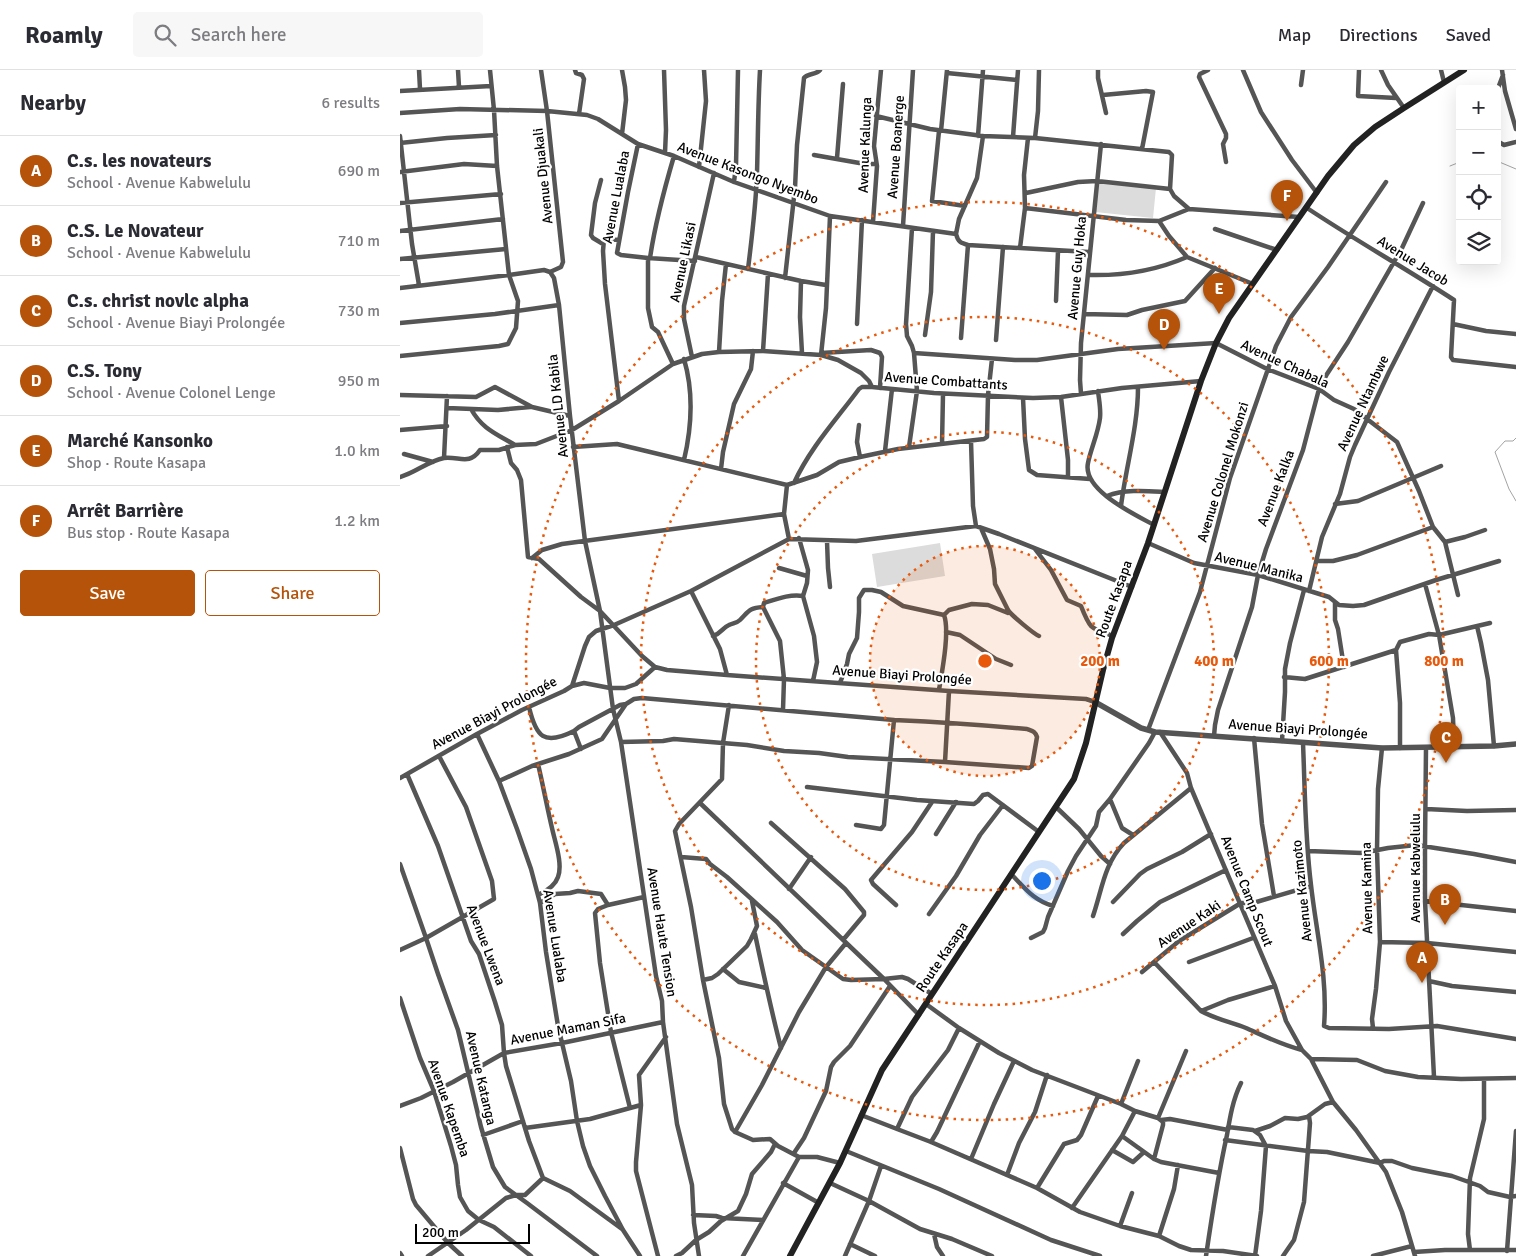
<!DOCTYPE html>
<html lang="en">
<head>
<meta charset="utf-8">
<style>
  body { margin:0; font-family:Signika,sans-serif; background:#f7f7f7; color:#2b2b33 }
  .controls { position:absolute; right:15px; top:15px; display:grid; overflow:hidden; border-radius:5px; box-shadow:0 5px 20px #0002 }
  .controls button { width:45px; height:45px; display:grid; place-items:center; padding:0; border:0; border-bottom:1px solid #e1e1e2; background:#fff; color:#2b2b33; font:25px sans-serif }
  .scale { position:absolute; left:15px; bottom:12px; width:115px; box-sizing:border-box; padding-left:5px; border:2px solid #000; border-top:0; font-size:14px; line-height:18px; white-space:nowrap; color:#000; -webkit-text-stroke:4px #fff; paint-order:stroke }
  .you { position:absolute; left:641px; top:810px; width:18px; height:18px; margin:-12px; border:4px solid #fff; border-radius:50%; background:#1a73e8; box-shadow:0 0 0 8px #1a73e833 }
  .badge { display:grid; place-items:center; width:32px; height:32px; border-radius:50%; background:#b45309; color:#fff; font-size:16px; font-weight:700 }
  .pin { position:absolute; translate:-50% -41px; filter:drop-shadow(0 1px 2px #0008) }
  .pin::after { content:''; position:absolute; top:26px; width:18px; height:15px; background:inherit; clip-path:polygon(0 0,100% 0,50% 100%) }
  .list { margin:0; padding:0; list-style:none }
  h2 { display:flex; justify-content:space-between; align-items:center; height:65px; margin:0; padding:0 20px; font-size:21px }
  h2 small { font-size:16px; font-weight:400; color:#7c7c81 }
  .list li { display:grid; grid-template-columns:32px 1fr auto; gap:15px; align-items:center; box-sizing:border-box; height:70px; padding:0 20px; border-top:1px solid #e1e1e2 }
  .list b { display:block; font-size:19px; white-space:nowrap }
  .list p { margin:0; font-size:16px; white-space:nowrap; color:#7c7c81 }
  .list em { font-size:16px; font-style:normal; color:#7c7c81 }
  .actions { display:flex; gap:10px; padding:15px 20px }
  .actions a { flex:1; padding:11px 0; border:1px solid #b45309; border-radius:5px; text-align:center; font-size:18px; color:#b45309 }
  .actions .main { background:#b45309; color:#fff }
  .icon { flex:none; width:28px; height:28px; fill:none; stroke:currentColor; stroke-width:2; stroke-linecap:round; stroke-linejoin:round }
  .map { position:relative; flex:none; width:1116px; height:1186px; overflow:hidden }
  header { display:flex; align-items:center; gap:30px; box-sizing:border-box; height:70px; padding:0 25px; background:#fff; border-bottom:1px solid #e1e1e2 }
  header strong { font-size:24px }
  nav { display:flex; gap:28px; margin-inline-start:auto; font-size:18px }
  .search { width:350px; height:45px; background:#f7f7f7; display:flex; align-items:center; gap:12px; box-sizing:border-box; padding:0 18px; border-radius:5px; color:#7c7c81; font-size:19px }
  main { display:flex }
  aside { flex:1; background:#fff }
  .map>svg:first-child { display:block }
  .garden { fill:#dcdcdc }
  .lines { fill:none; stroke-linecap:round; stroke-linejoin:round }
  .stream { stroke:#a3a3a3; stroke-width:1 }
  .minor { stroke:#555; stroke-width:4.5 }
  .tertiary { stroke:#555; stroke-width:5.5 }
  .secondary { stroke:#222; stroke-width:6 }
  .ring { fill:none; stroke:#e8590c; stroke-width:2.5; stroke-dasharray:2.5 5 }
  .labels { text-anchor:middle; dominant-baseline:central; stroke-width:4.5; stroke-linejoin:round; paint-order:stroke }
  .street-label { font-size:14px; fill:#000; stroke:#fff }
  .centre { fill:#e8590c; stroke:#fff; stroke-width:2.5 }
  .ring-label { font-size:15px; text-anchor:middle; font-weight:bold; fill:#e8590c; stroke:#fff; stroke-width:4.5; stroke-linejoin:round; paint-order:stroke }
</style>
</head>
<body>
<header>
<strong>Roamly</strong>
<div class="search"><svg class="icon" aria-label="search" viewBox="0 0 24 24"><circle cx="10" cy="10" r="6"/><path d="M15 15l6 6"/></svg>Search here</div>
<nav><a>Map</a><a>Directions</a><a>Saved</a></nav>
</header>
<main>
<aside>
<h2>Nearby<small>6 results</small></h2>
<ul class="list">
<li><span class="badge">A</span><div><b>C.s. les novateurs</b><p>School · Avenue Kabwelulu</p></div><em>690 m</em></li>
<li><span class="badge">B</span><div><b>C.S. Le Novateur</b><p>School · Avenue Kabwelulu</p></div><em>710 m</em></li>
<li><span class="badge">C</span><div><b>C.s. christ novlc alpha</b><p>School · Avenue Biayi Prolongée</p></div><em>730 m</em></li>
<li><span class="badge">D</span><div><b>C.S. Tony</b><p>School · Avenue Colonel Lenge</p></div><em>950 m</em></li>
<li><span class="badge">E</span><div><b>Marché Kansonko</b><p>Shop · Route Kasapa</p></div><em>1.0 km</em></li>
<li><span class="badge">F</span><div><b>Arrêt Barrière</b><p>Bus stop · Route Kasapa</p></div><em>1.2 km</em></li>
</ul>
<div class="actions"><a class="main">Save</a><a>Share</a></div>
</aside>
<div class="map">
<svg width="1116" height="1186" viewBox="0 0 1116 1186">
  <rect width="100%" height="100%" fill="#fff"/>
  <!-- garden -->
  <path class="garden" d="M698 113 756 118 753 148 695 142Z
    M540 473 545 506 477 517 472 484Z"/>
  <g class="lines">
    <!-- stream -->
    <path class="stream" d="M1097 91 1116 99
      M1050 96 1060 92
      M1116 368 1113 371H1105L1095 382 1109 419 1116 431"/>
    <!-- minor -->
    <path class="minor" d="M19 0 20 19
      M58 0 59 17
      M141 0 147 41 163 192 161 197 150 202
      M175 0 176 3 182 5 184 9 179 44
      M222 0 225 17 226 30 222 64
      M264 0 266 60 265 83
      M698 0V8L706 43
      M808 0 800 4 799 7 826 64V68L823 74 826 92
      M843 0 861 42 892 90 917 123
      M959 0 958 26 996 28
      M981 0 988 15 1004 38
      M1041 0 1044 12
      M1102 0 1105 21 1116 59
      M547 3 617 10
      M901 15 903 0
      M0 21 91 16
      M1097 21 1103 5
      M703 25 746 21 753 22 742 79
      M0 43 60 39 147 41 187 45 198 49 238 74 274 86 334 112 430 146 556 164C558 172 561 173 568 175L689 182
      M476 46 530 59 583 66 635 68 769 82 772 85 770 119
      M539 61 532 131 565 136
      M541 61 547 0
      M0 66 12 174 19 215
      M578 66 583 0
      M613 67 618 0
      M635 68 638 41 639 0
      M1097 71 1104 75 1116 72
      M0 73 47 68 96 65
      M238 74 228 122 217 183 221 185 248 188 295 191
      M414 85 465 94H476
      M437 88 443 14
      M299 97 306 31 304 0
      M0 102 64 94 97 96
      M201 110 195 133 191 165 193 168 203 174
      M334 112 336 96 338 0
      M770 119 774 126 789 139 899 147
      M626 123 678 112 697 111 770 119
      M0 133 101 124
      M625 138 726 150 759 151 789 139
      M907 138C955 170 1005 198 1054 230L1051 287 1053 290 1116 297
      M759 151 769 166 787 187
      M473 152 477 96 474 76 481 0
      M503 156 513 0
      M815 159 877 180
      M0 161 103 149
      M556 164 559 149 577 108 583 66
      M620 178 625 138 624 105 628 68
      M296 187 401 211 426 215
      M248 188V238L252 257 258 262 273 294
      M250 188C255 154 264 120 274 86
      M0 189 106 179
      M348 199C352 167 356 135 357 103 358 69 358 34 360 0
      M688 205C722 206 755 201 787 187L853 214
      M385 208 395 118 397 75 404 8C408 3 416 5 420 0
      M401 211 400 247 402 283
      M0 218 109 205 144 200 150 202 154 208 159 235 170 346 185 471 200 541 242 586 255 597 267 600 327 605 549 621 686 629 695 632
      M656 231 658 181
      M684 244 727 245 742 240 785 231 815 198
      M0 253 95 244 159 235
      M457 254 462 150
      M1053 254 1086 261 1116 264
      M525 265 531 222 533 161
      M561 268 568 175
      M596 270 603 177
      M363 281 368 204
      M319 282 322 231 326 194
      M421 283 471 280 480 283 482 287 480 318
      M514 283 615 290H637L718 279 816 273 867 299 919 319 934 330 954 339 997 372 1019 421 1033 457 1045 472 1058 525
      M421 285 426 238 430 146
      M0 286 99 276 108 274 116 258 118 231 109 205 97 96 94 40 90 0
      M292 287 284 249V236L314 103
      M284 289C294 323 292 356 284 390
      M698 321C699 330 701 339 700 348 698 364 691 378 688 393 682 420 734 444 754 455
      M681 324 680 310 681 273 701 74
      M0 325 76 327 95 317 132 337 170 346
      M661 327 668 390V407
      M623 328 625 369 629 400 637 405 690 409
      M219 331 205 214 203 181 204 169 219 170
      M47 338 98 340 130 337
      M71 339C82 359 97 364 115 375
      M459 355 457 372 460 387
      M0 360 47 356
      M571 371 573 436 576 456
      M542 374 543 324
      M107 377 111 393 117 400 121 410 128 487 139 489 181 527 200 541 213 639 221 672 256 906 262 931 263 952 277 1054 292 1115 294 1153 299 1186
      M173 377 217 374 387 415 417 405 439 392 460 387 498 379 584 369 587 367 588 325 592 289
      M509 377 517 321 514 283 512 276 507 266 506 254 512 158
      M485 381 492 319
      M4 384 33 392
      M44 388 47 326
      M321 399 323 382 334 334 351 299 353 281
      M0 407C15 403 28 391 44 388 59 386 69 396 80 380H99L115 375 136 374 172 360 219 331 273 294 302 284 319 282 363 281 421 285 438 290 461 303 469 311 472 317 534 323 633 328 661 327 722 318 801 311
      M394 413C410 378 436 350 459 319L462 317H472
      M387 415 384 444 389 469
      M707 426C725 419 747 421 765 422
      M935 434 958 431 1041 396
      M721 436C726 396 738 357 738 317
      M581 458 590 479 594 499 595 514 608 540C611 545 634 564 639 566
      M399 468 408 500 407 513 403 526 414 566 417 592 413 611
      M427 471 428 498 430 517
      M1045 472 1065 467 1085 460
      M748 473 794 493 858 505 929 527 939 535 953 536 964 535 1036 510 1099 491
      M635 479 651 500 667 530 681 536C690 559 690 558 713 566
      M132 488 142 480 162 474 384 444
      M917 491H933L957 485 1033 457
      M379 498 407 506
      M1025 514 1039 565 1053 648 1054 677
      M291 521 320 579 327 605
      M909 521 922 467 940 424 950 387 955 375 989 302 1033 216
      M935 532V550L938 559 944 597
      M544 545 549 540 572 534 588 535 608 543
      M1077 556 1081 573 1088 610 1094 676
      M546 562 560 565 596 589 611 595
      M313 566C322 563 322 558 329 555 333 553 337 553 340 550 349 541 349 538 363 537
      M996 580 1000 633V678
      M884 607 905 609 996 580 1000 572 1029 564 1039 565 1090 553
      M440 613 447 594 449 584 457 568 459 542V528L464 520H472L481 522 503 536 544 545C550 561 542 602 539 620
      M172 616 185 576 189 567 196 561 214 555 291 521 389 469 456 471 576 456 599 464 732 517
      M329 635 323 673 322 709 279 754 275 761 291 837 303 910 319 988 324 1034 332 1059 335 1062 353 1070 370 1069 378 1076 399 1087H417L440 1093
      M129 637C136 667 144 676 174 661
      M383 640 384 609 380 571 363 537 364 533C377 529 389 524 403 526
      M748 660 800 522 830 408 876 276 891 247 928 197 986 112
      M760 662 787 703 791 718 875 916 886 951 902 980 911 989 933 1032 956 1060 986 1102 1002 1142 1015 1186
      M77 664 99 711 117 759 131 799 140 833 146 882 158 956 171 1011 177 1051 183 1076 190 1096 205 1126 223 1160 240 1186
      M814 666 815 655 818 640 852 537 858 505 866 479 903 380 919 319 927 304 948 272 1002 178 1023 133
      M854 668 862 754 874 826
      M882 671 885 622V599L890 573 904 520
      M221 672 263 671 274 669 347 675 384 681 419 683 448 687 545 692
      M903 673C905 720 905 768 911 815 916 861 928 908 924 956L929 958 989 959 1037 956 1116 969
      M1026 678 1025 776V831L1034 1007
      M181 679 174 661 179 657 220 635 226 634
      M138 694C143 715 147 737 152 758 155 772 163 794 158 807 155 816 147 821 138 825
      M7 704 38 776 71 871 79 884 95 932 102 955 104 983 106 996 129 1071 143 1108 125 1125H116L106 1128 66 1160 28 1186
      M0 708 77 664 122 640 164 621 172 616 184 613 210 618H225L236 614 255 597
      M99 711 132 696 169 684 202 669 226 634 234 629 242 628 494 650C538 652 583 655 627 659 632 661 635 661 637 667L632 696 629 698 545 692 549 621
      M407 717 517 730 574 734 578 731 583 725 588 724 639 762
      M710 729 722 758 733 765
      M300 733 484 909 502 907 508 909 532 924
      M656 737 679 759 701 786 710 794
      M1026 739 1067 741 1116 740
      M371 753 445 819 464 842V845L443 870
      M456 755 481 759 484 755 494 650
      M536 764 556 732
      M908 781 962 783 988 778 1016 775 1074 784 1116 792
      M281 787 306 789 310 794 327 807 377 852 402 880 443 909 451 910 484 909 519 945
      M0 794 26 868 38 904 58 960 81 1057 93 1097 105 1117 127 1133 197 1186
      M611 804C625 818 633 830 653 836
      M389 819 411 787
      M1025 831 1116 841
      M713 832 740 804 747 799 782 782 811 764
      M140 833 155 824 170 823 178 821 201 824 208 835 244 827
      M208 835 198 839 195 843 200 893 211 962 230 1038
      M496 835 473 814 471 810 512 762 532 732
      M529 844 556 806 580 765 603 735
      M693 846C702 820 704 794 724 773L791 718
      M355 864C363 902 371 940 381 978
      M723 864 737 851 760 832 826 800
      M631 868 643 862 645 858 648 847 668 801 676 786 696 756 699 742 710 729 749 673 755 662
      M980 872 1027 873 1116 882
      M0 880 26 868 94 829 92 811 66 737 39 686
      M754 892 801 941C815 949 831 952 846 958 864 966 882 975 902 980
      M789 892 853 868
      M323 899 339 912 366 918
      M742 902 779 871 841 833H853L911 816
      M303 910 312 908 318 904 347 876 351 869 357 856 352 831
      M1029 911 1052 916 1116 922
      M0 928 20 988 34 1021 51 1076 56 1095 58 1115 60 1127 68 1141 79 1150 94 1157 131 1186
      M526 934 559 958 599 983 632 1000 721 1034 735 1041 722 1066 672 1138
      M801 941 828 930 875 916
      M973 958 972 949 976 919 980 872 977 780 978 719 982 678
      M911 989 957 990 985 1001 1018 1007 1061 1009 1116 1008
      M721 1034 738 991
      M0 1036 21 1028 53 1012 104 983 162 973 263 952
      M735 1041 758 1048 763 1052V1055L754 1089
      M461 1045 497 1059 512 1027 548 980 559 958
      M758 1048 786 981
      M761 1050 770 1049 828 1060
      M828 1057 853 1060 860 1065 866 1076 861 1141 855 1186
      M125 1058 190 1049 241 1035
      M497 1059 531 1072 637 1118 680 1142 720 1156 759 1166 779 1176 791 1180 823 1181 857 1186
      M855 1061 870 1056 885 1048 898 1049 907 1047 925 1034 933 1032
      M335 1062 362 1015 399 942 426 897 446 873
      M83 1065 123 1051
      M722 1066 754 1089 761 1092 819 1103
      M825 1070 908 1081 927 1082 980 1093 984 1091H992L1012 1098 1052 1106 1080 1116 1088 1122 1110 1127 1116 1126
      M531 1072 537 1062 580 971
      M0 1078 13 1129 16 1135 48 1173 62 1186
      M712 1080 733 1092 744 1082
      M446 1081 539 1119 651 1170 700 1186
      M394 1083 404 1068 426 1021 431 997 434 992 450 976 490 916
      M571 1089 594 1034 614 991
      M607 1105 619 1073 635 1042 647 1005
      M143 1108 170 1121 222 1159
      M383 1113 419 1133
      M430 1113 469 1131 520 1159 552 1169 592 1186
      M637 1118 664 1074 677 1070 681 1065 698 1026
      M293 1145 316 1146 322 1148 363 1150
      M720 1156 732 1123
      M534 1164 537 1177 543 1186
      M759 1166 774 1119 778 1095
      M450 1174 475 1186
      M1070 1180 1068 1164 1070 1108 1084 1049V1009
      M1107 1181 1116 1061
      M1014 1182 1045 1180H1116
      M0 1183 2 1186
      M258 1186 236 1101V1092L241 1035 239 1005 266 967
      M276 1186 282 1183 296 1170 309 1162 321 1151 338 1141 346 1124 352 1104 371 1082 375 1074
      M343 1186 399 1087
      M445 1186 469 1131 481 1096
      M806 1186C812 1145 818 1105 827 1065 830 1047 833 1029 841 1013
      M883 1186 894 1170 904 1132 910 1053 909 1046
      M973 1186 1012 1176"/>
    <!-- tertiary -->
    <path class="tertiary" d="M695 632 741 658 755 662 982 678 1094 676 1116 674"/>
    <!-- secondary -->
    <path class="secondary" d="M390 1186 440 1093 482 1000 674 709 686 673 703 600 712 568 748 473 801 311 816 273 829 248 928 106 954 75 975 57 1004 38 1064 0"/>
  </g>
  <!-- distance rings -->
  <circle cx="585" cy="591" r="115" fill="#e8590c" fill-opacity=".12"/>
  <g class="ring">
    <circle cx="585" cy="591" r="115"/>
    <circle cx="585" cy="591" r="229"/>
    <circle cx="585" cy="591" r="344"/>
    <circle cx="585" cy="591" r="459"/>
  </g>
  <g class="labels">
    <!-- street labels -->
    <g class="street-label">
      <text transform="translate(465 75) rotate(-88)">Avenue Kalunga</text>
      <text transform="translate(496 77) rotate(-86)">Avenue Boanerge</text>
      <text transform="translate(348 103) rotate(21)">Avenue Kasongo Nyembo</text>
      <text transform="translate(143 106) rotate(-96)">Avenue Djuakali</text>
      <text transform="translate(216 127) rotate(-79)">Avenue Lualaba</text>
      <text transform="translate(1013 191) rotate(32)">Avenue Jacob</text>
      <text transform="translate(283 192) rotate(-78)">Avenue Likasi</text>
      <text transform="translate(677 198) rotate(-85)">Avenue Guy Hoka</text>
      <text transform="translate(885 294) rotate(25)">Avenue Chabala</text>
      <text transform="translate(546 311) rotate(4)">Avenue Combattants</text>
      <text transform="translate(963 333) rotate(-65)">Avenue Ntambwe</text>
      <text transform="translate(158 336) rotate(-96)">Avenue LD Kabila</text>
      <text transform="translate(823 402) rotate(-73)">Avenue Colonel Mokonzi</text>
      <text transform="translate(876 418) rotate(-69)">Avenue Kalka</text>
      <text transform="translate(859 497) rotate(14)">Avenue Manika</text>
      <text transform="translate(714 529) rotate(-70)">Route Kasapa</text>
      <text transform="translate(502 605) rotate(4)">Avenue Biayi Prolongée</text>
      <text transform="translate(94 643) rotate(-28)">Avenue Biayi Prolongée</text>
      <text transform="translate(898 659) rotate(4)">Avenue Biayi Prolongée</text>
      <text transform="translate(1015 798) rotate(-90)">Avenue Kabwelulu</text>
      <text transform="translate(967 818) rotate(-91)">Avenue Kamina</text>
      <text transform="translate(847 821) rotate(68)">Avenue Camp Scout</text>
      <text transform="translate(902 821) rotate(-96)">Avenue Kazimoto</text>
      <text transform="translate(789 854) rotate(-34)">Avenue Kaki</text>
      <text transform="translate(262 862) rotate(81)">Avenue Haute Tension</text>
      <text transform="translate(155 866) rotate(81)">Avenue Lualaba</text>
      <text transform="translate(86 875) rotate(69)">Avenue Lwena</text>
      <text transform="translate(542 887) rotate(-56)">Route Kasapa</text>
      <text transform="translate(168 959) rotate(-11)">Avenue Maman Sifa</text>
      <text transform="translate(81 1008) rotate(77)">Avenue Katanga</text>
      <text transform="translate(49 1038) rotate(71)">Avenue Kapemba</text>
    </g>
  </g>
  <circle cx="585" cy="591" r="8" class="centre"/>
  <g class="ring-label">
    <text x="700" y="596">200 m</text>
    <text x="814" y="596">400 m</text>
    <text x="929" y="596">600 m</text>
    <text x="1044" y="596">800 m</text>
  </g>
</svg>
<div class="controls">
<button>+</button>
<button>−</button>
<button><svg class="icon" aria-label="locate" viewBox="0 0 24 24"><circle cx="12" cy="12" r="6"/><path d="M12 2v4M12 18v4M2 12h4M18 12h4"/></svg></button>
<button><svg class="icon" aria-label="layers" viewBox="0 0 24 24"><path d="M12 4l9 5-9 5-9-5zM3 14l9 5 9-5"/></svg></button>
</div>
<div class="scale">200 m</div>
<div class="you"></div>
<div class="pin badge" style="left:1022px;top:913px">A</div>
<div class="pin badge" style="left:1045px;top:855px">B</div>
<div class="pin badge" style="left:1046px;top:693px">C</div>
<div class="pin badge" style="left:764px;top:280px">D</div>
<div class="pin badge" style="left:819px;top:244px">E</div>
<div class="pin badge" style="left:887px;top:151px">F</div>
</div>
</main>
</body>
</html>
